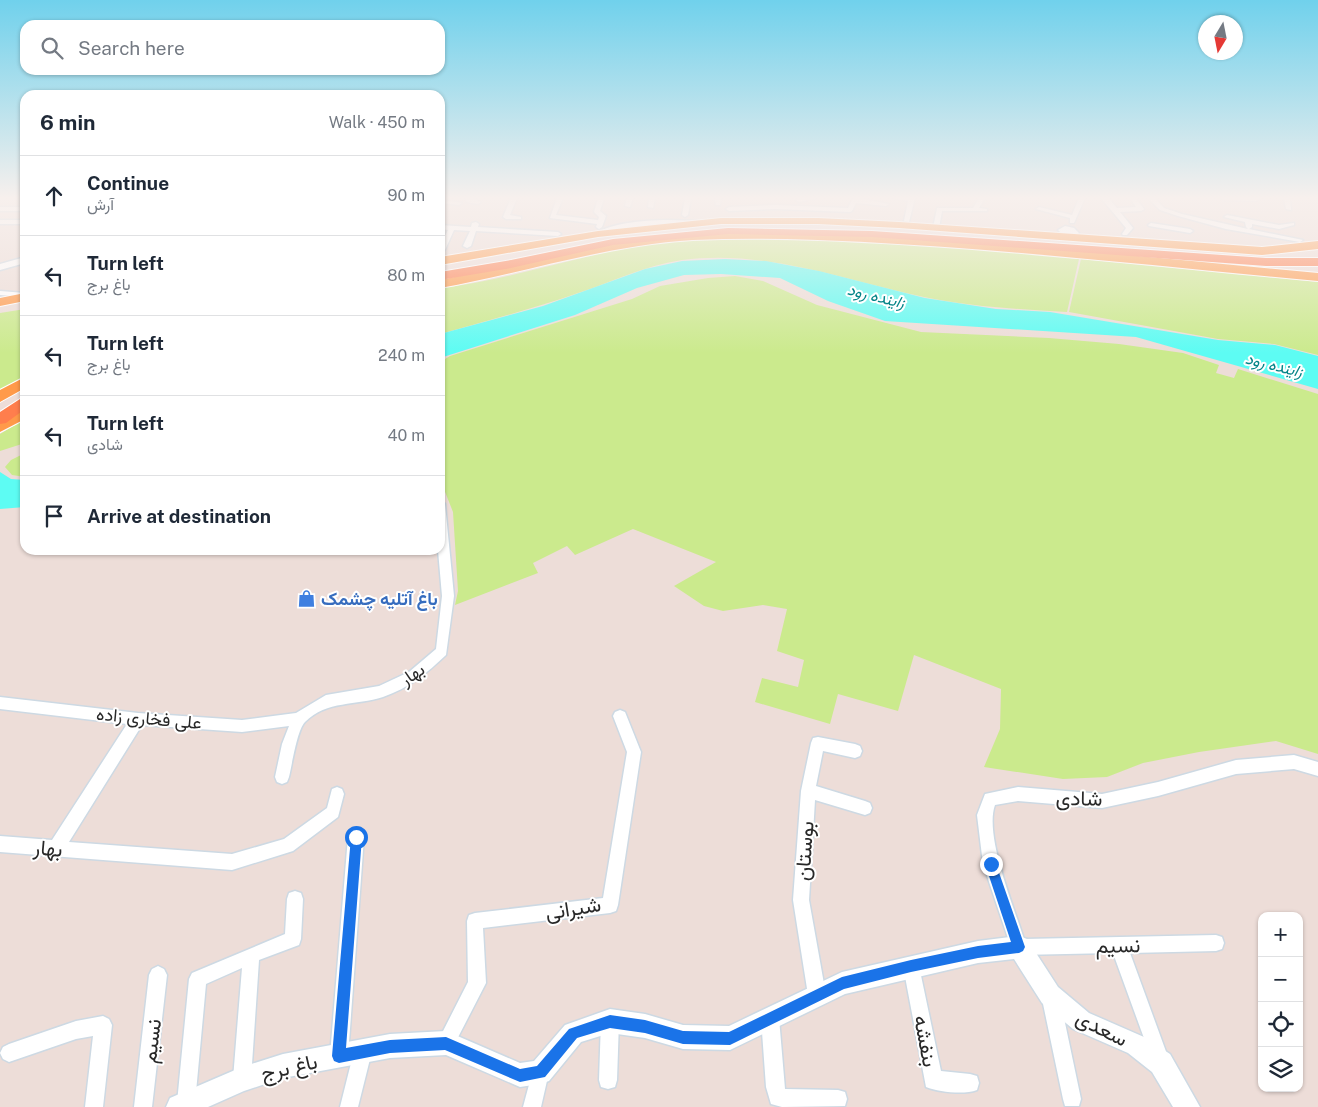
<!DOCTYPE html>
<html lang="en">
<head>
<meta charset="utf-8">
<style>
  body { margin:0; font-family:"Public Sans",Vazirmatn,sans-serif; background:#f2f2f3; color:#1f2937 }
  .controls { position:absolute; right:15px; bottom:15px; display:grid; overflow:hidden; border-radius:10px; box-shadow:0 1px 4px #0004 }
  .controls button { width:45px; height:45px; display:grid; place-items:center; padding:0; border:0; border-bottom:1px solid #e0e1e3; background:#fff; color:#1f2937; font:25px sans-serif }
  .compass { position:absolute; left:1198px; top:15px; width:45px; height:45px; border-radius:50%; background:#fff; box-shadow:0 1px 4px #0004; rotate:190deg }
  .stop { position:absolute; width:15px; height:15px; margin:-11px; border:4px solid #1a73e8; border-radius:50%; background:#fff }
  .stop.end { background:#1a73e8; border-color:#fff; box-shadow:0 1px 5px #0008 }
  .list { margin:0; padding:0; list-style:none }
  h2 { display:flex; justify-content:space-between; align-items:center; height:65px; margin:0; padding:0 20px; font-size:21px }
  h2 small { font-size:16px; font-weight:400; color:#747a83 }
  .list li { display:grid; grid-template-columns:32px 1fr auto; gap:15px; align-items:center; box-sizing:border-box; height:80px; padding:0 20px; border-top:1px solid #e0e1e3 }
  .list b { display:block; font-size:19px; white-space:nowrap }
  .list p { margin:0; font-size:16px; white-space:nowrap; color:#747a83 }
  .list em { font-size:16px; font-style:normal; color:#747a83 }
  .icon { flex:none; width:28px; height:28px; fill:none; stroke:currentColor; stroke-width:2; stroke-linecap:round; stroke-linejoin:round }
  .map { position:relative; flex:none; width:1318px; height:1107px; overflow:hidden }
  .search { position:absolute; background:#fff; box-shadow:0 1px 4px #0004; left:20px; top:20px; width:425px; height:55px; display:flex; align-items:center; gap:12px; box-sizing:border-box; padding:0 18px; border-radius:15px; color:#747a83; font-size:19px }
  .panel { position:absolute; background:#fff; box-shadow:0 1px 4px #0004; left:20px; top:90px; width:425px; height:465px; border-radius:15px }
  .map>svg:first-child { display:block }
  .green { fill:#cbea8d }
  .water { fill:#5dfcf3 }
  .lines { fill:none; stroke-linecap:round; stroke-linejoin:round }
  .minor-casing { stroke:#cdd9e3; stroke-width:3 }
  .tertiary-casing { stroke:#cdd9e3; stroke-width:3 }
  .secondary-casing { stroke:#cdd9e3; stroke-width:3 }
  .primary-casing { stroke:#fff; stroke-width:2 }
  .trunk-casing { stroke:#fff; stroke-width:2 }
  .minor { fill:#fff; fill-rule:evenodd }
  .tertiary { fill:#fff; fill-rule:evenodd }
  .secondary { fill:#fff; fill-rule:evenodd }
  .primary { fill:#ff9a4a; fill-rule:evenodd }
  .trunk { fill:#ff7e4d; fill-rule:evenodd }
  .route { fill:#1a73e8 }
  .labels { text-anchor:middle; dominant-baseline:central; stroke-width:4; stroke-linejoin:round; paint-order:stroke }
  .far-water-label { font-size:16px; font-style:italic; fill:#038487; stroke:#fff }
  .shop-label { font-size:18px; font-weight:bold; fill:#366cbe; stroke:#fff; text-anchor:start }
  .street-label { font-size:18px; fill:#282828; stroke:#fff }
  .near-street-label { font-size:21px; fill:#282828; stroke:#fff }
</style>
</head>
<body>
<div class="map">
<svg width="1318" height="1107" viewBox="0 0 1318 1107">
  <rect width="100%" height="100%" fill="#edddd8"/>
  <!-- green -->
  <path class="green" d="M791 238 925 244 1079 259 1067 312C1019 309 971 307 924 297 844 280 765 249 682 260 646 265 612 282 578 293 532 309 486 321 440 334V288C509 280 574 257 642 245 691 237 742 238 791 238Z
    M1081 259 1318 282V355L1274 344 1218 339 1069 312Z
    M735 276 763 281 817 305 921 332 1049 338 1119 344 1183 353 1219 365 1216 373 1234 378 1238 369 1318 394V754L1276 741 1199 752 1143 763 1107 777 1063 779 984 767 1000 729 1001 689 914 655 898 711 838 694 830 724 755 702 762 678 798 687 804 660 777 651 787 609 763 605 723 611 704 606 674 586 716 562 633 529 575 555 567 546 533 563 538 573 455 605 458 591 453 512 440 479V362L450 356 632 299 660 286 708 278Z
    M25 309V376L0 392V313Z
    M25 419V443L0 451V434Z
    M25 453V477L12 475 5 467 11 460Z"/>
  <!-- water -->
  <path class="water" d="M725 259 766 261 819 271 925 298 996 309 1050 312 1218 340 1275 345 1318 356V389L1136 337 885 321 828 301 780 278 721 274 684 275 637 288 575 315 440 358V334L543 306 645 269 682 261Z
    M0 472 11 479 25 480V507L0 509Z"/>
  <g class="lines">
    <defs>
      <path id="minor" d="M466 198H472L481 202 478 204 466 202Z
        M511 198H517L510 215 521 217V219H506L503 217Z
        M557 198H563L556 215 598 220 599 217 594 212 598 198H604L600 211 606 216 602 227 599 229 596 227 597 224 550 218Z
        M627 198H633L630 207 625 206Z
        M649 198H655L653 208 648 207Z
        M685 198H691L688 215 685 217 682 215Z
        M715 198H721L720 205H716Z
        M799 198H817L799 202 796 200Z
        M857 198 889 204 886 206 856 203 852 211 850 212 775 209 729 211 726 209 729 207 775 205 848 208 852 200Z
        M894 198H915L909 222 904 221 908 201Z
        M979 198H985L979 208 987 209V211H942L939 228 936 230 933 228 937 208H973Z
        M1079 198H1085L1074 223H1070V218L1036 209 1039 207 1072 215Z
        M1101 198H1108L1117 208 1136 207 1130 198H1136L1144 209 1143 210 1141 211 1120 212 1133 228 1127 235H1123L1122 234 1126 228Z
        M1148 198H1155L1164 208 1182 214 1248 229 1246 227 1245 222 1224 217 1227 215 1279 225 1294 223V225L1279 229 1252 224V227L1249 229 1303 240 1300 242 1226 229 1178 216 1160 210Z
        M1221 198H1259V199L1256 201 1224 200Z
        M1284 198H1290L1291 210 1286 209Z
        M444 200 462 203 459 205 442 203 441 202Z
        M0 207H25V211H0Z
        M0 220H25V224H0Z
        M671 220 697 221 700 223 697 225C662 223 632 227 598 236L595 234C612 222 650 220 671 220Z
        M476 222 479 224 478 227 558 232 561 234 558 236 476 231 471 246 467 248 463 246 470 231 454 230 445 250H440V245L448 230 440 229V225L471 227 472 223Z
        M1151 223 1190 229 1193 231 1190 233 1149 226 1148 225Z
        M1065 226 1074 228 1079 233 1076 235 1062 234 1058 230Z
        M0 291 25 293V297L0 295Z
        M440 500 445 504 454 596 446 655C427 673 409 688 383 697 356 706 327 700 305 722 297 730 292 765 289 777L287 782 282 784 277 782 275 777 282 744 289 726 242 732 142 725 69 842 232 854 284 839 327 808 332 789 337 787 342 789 344 794 338 817 293 851 232 870 0 852V836L52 840 127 724 0 709V697L138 713 242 720 296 713 326 695 379 686 409 672 436 649 442 596 438 550H440Z
        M620 710 625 712 641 752 618 905 616 911 610 913 483 928 486 983 452 1049 446 1052 440 1049 437 1043 440 1037 468 982 467 921 469 915 475 913 603 898 627 752 613 716 615 712Z
        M818 737 855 744 860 746 862 751 860 756 855 758 823 751 816 786 865 801 870 803 872 808 870 813 865 815 815 800 809 900 826 995 823 1001 817 1004 811 1001 808 995 793 900 801 791 811 743 813 738Z
        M1294 755 1318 762V776L1294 769 1236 774 1158 796 1102 808 1018 801 995 805C984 835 1014 907 1024 939L1216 935 1222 937 1224 943 1222 949 1216 951 1130 953 1168 1057 1165 1063 1159 1066 1153 1063 1113 953 1019 955 1013 953 983 864 977 815 985 794 1018 787 1102 794 1158 782 1236 760Z
        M356 829 361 832 364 837 348 1056 345 1062 339 1065 333 1062 330 1056 348 837 351 832Z
        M295 891 301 893 303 899 301 939 299 945 259 960 251 1079 249 1086 242 1088 235 1086 233 1079 242 968 206 984 195 1103 194 1107H178L177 1103 189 979 192 973 285 934 287 899 289 893Z
        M911 958 917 960 919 966 941 1071 970 1074 977 1076 979 1083 977 1090C964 1095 939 1092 926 1087L903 966 905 960Z
        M158 966 164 969 167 975 152 1107H134L149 975 152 969Z
        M1051 990 1057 993 1060 999 1081 1099 1079 1106H1065L1063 1099 1042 999 1045 993Z
        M770 1009 776 1012 779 1018 785 1089 838 1090 845 1092 847 1099 845 1106 782 1107 771 1104 766 1087 761 1018 764 1012Z
        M610 1012 616 1015 619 1021 617 1080 615 1087 608 1089 601 1087 599 1080 601 1021 604 1015Z
        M103 1016 109 1019 112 1025 103 1107H85L93 1036 76 1039 9 1062 3 1059 0 1053 3 1047 9 1044 76 1021Z
        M363 1042 369 1045 372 1051 358 1107H340L354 1051 357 1045Z
        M540 1063 546 1066 549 1072 541 1107H523L534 1066Z"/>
      <path id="tertiary" d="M1019 936 1027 939 1058 987 1089 1013 1144 1037 1170 1054 1200 1107H1173L1152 1072 1128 1053 1073 1029 1042 1003 1014 959 978 963 845 994 730 1050 683 1049 645 1038 610 1033 581 1042 549 1081 540 1084 520 1087 446 1055 390 1058 283 1078 244 1091 208 1107H166L170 1098 242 1067 283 1054 390 1034 446 1031 520 1063 534 1061 565 1025 610 1009 645 1014 683 1025 729 1026 842 972 978 941Z"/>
      <path id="secondary" d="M25 257V263L0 270V264Z"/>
      <path id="primary" d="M721 218H818L899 222 1262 247 1318 241V249L1262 255 899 228 818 224H721L598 237 440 265V257L598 231Z
        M735 233C930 233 1124 255 1318 273V281C1199 270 1079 257 959 248 871 242 782 236 693 240 607 245 524 273 440 288V280L629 241 693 234Z
        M25 293V301L0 306V298Z
        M25 377V388L0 402V390Z
        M25 407V419L0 432V420Z"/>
      <path id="trunk" d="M728 228 872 231 1266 258H1318V266H1266L872 237 728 234 613 245 511 268 440 280V272L511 260 613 239Z
        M25 397V409L6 423 0 424V412L20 399Z"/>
    </defs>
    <!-- minor casing -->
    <use href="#minor" class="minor-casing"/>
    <!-- tertiary casing -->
    <use href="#tertiary" class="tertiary-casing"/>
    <!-- secondary casing -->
    <use href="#secondary" class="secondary-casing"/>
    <!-- primary casing -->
    <use href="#primary" class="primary-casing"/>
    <!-- trunk casing -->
    <use href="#trunk" class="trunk-casing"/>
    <!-- minor -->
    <use href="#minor" class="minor"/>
    <!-- tertiary -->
    <use href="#tertiary" class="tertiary"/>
    <!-- secondary -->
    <use href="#secondary" class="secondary"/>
    <!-- primary -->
    <use href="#primary" class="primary"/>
    <!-- trunk -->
    <use href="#trunk" class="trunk"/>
  </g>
  <!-- sky -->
  <linearGradient id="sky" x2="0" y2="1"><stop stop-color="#70d1ec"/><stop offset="0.56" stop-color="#f7f0ed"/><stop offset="1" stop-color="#f7f0ed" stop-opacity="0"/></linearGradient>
  <rect width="1318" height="353" fill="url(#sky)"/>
  <!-- route -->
  <path class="route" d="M356 831 360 833 362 837 346 1048 390 1040 446 1037 520 1069 537 1066 569 1029 610 1015 645 1020 683 1031 729 1032 842 977 911 960 978 946 1011 942 985 864 987 860 991 858 995 860 996 864 1025 947 1023 951 1019 953 978 958 911 972 844 989 730 1045 683 1044 645 1033 610 1028 577 1038 545 1077 520 1082 445 1050 390 1053 339 1063 334 1061 332 1056 351 837 353 833Z"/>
  <!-- icons -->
  <defs>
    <symbol id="shop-bare" viewBox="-9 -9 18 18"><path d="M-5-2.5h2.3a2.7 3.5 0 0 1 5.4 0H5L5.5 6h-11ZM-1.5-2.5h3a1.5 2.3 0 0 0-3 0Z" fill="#3f7fe0" stroke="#fff" stroke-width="2.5" paint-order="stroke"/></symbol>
  </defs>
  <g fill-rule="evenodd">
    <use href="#shop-bare" x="294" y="586" width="25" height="25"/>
  </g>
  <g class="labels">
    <!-- far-water labels -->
    <g class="far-water-label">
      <text transform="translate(876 296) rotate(14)">زاینده رود</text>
      <text transform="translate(1274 365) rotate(14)">زاینده رود</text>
    </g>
    <!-- shop labels -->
    <g class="shop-label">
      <text x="321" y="598">باغ آتلیه چشمک</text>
    </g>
    <!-- street labels -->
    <g class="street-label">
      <text transform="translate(412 674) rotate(-34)">بهار</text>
      <text transform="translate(149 718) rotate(5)">علی فخاری زاده</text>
    </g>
    <!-- near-street labels -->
    <g class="near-street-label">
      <text transform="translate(1079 798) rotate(1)">شادی</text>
      <text transform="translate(48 848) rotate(5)">بهار</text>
      <text transform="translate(804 851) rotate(-86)">بوستان</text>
      <text transform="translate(573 908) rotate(-9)">شیرانی</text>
      <text transform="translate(1118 945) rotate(-1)">نسیم</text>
      <text transform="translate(1102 1028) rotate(27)">سعدی</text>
      <text transform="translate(151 1041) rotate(-83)">نسیم</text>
      <text transform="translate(926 1041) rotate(79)">بنفشه</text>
      <text transform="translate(289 1067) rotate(-13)">باغ برج</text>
    </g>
  </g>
</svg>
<div class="controls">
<button>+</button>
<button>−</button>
<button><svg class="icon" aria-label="locate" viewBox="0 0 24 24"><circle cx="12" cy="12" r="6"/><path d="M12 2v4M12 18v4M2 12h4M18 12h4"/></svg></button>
<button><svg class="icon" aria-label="layers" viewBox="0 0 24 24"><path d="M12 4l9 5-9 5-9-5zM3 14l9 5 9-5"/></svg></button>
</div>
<svg class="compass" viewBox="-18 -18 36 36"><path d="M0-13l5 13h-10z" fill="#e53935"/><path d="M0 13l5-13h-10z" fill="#747a83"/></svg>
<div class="stop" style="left:356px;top:837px"></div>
<div class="stop end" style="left:991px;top:864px"></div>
<div class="search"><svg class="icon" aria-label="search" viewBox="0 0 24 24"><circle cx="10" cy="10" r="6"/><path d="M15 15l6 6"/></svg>Search here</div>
<section class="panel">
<h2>6 min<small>Walk · 450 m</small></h2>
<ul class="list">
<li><svg class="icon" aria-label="ahead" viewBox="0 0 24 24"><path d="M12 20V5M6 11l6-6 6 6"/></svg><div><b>Continue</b><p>آرش</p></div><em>90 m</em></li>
<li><svg class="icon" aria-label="left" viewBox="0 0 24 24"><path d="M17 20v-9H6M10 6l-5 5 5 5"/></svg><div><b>Turn left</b><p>باغ برج</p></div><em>80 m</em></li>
<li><svg class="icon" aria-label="left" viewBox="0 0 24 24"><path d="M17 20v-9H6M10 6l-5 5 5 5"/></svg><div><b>Turn left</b><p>باغ برج</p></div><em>240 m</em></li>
<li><svg class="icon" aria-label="left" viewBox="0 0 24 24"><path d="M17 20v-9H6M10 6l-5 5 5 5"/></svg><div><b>Turn left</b><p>شادی</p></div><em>40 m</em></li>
<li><svg class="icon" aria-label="arrive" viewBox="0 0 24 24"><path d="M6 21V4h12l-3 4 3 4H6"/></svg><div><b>Arrive at destination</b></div></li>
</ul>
</section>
</div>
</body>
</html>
